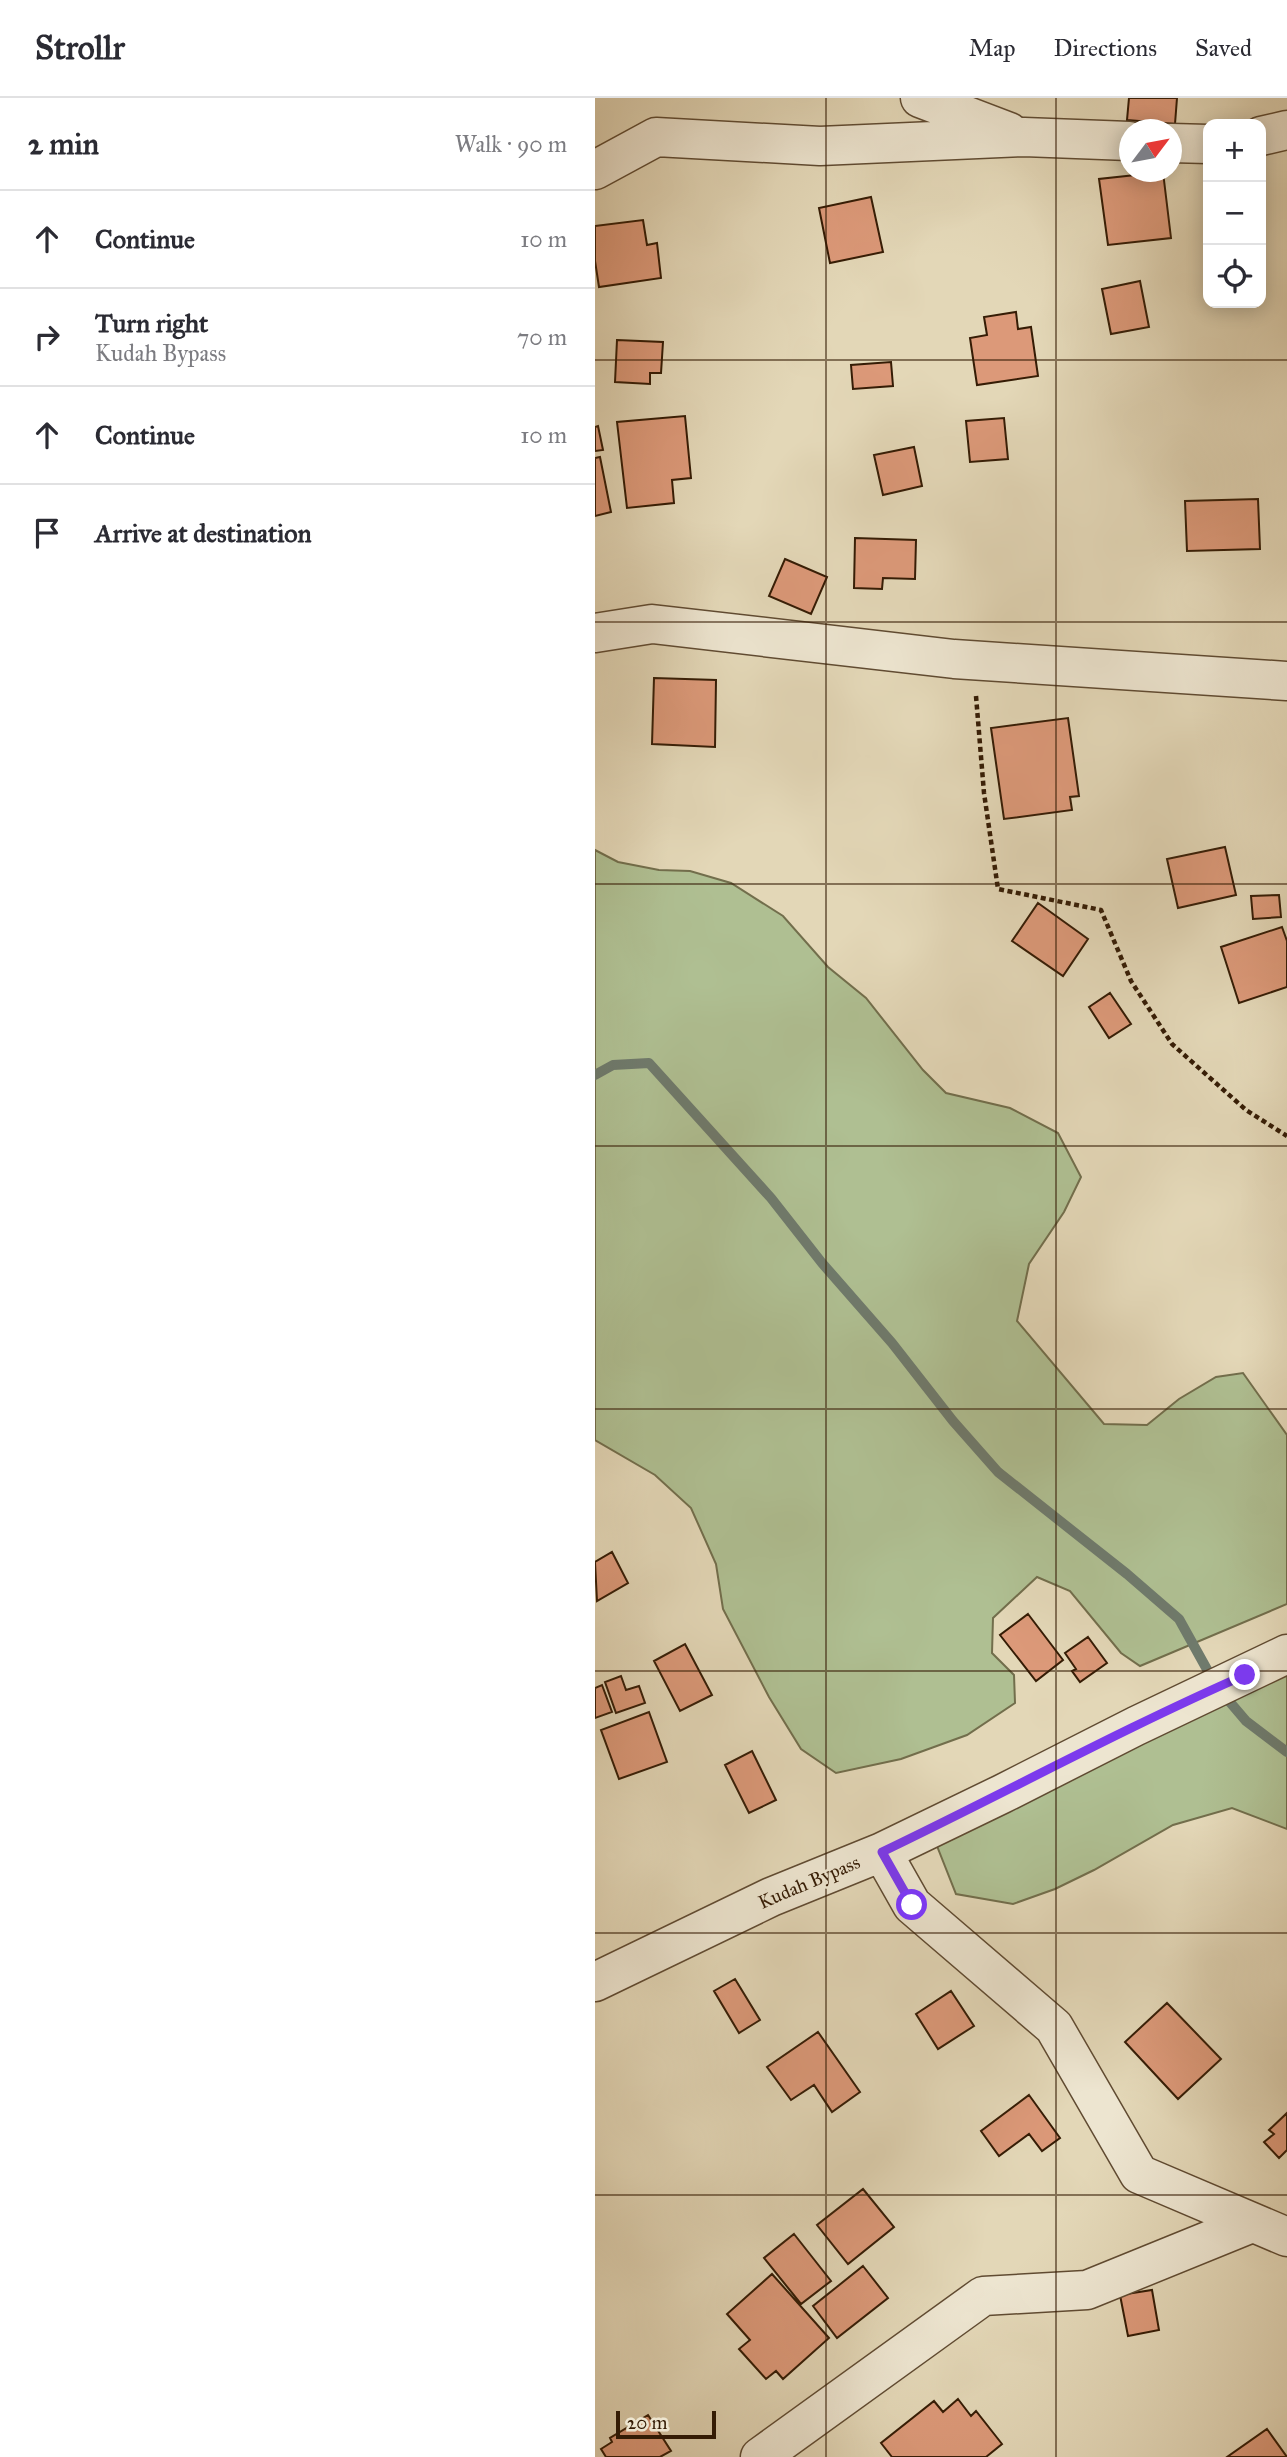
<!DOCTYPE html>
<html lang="en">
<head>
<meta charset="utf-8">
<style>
  body { margin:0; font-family:"IM FELL Great Primer",serif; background:#f2f2f3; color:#2b2b33 }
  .controls { position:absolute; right:21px; top:21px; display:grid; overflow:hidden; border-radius:14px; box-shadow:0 4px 18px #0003 }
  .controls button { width:63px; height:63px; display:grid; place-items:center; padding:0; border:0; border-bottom:2px solid #e1e1e2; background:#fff; color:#2b2b33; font:35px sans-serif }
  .compass { position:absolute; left:524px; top:21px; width:63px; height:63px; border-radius:50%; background:#fff; box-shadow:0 4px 18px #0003; rotate:58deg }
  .scale { position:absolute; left:21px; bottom:18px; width:100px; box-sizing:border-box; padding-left:7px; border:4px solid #351c05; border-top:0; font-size:19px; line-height:24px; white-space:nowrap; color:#351c05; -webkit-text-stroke:5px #ede5d0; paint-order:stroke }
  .stop { position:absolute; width:21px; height:21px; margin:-16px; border:5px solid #7c3aed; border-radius:50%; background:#fff }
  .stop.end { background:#7c3aed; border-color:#fff; box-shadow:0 2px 7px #0008 }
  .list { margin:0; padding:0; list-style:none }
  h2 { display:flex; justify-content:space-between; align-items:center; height:91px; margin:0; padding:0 28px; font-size:30px }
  h2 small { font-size:23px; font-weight:400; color:#7c7c81 }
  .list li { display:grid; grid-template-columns:46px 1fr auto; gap:21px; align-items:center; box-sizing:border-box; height:98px; padding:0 28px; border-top:2px solid #e1e1e2 }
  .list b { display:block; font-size:26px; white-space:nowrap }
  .list p { margin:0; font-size:23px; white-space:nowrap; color:#7c7c81 }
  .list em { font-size:23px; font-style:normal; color:#7c7c81 }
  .icon { flex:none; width:38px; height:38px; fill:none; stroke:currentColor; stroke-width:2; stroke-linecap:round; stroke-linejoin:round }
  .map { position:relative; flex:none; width:692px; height:2359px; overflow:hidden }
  header { display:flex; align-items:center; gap:42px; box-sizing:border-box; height:98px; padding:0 35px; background:#fff; border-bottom:2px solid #e1e1e2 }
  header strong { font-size:33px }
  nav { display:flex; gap:38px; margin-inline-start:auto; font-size:24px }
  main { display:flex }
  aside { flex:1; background:#fff }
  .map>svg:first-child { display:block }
  .green { fill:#afbf92; stroke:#726e4c; stroke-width:2 }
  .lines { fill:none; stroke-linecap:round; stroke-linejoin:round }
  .stream { stroke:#6f7a6c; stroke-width:10 }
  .building { fill:#dc9979; stroke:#351c05; stroke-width:2 }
  .minor-casing { stroke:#604b32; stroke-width:41 }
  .path { stroke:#351c05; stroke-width:4.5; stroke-dasharray:5 3.5; stroke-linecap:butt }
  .minor { stroke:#ede5d0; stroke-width:38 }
  .route { stroke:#7c3aed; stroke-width:9 }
  .grid { fill:none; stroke:#351c05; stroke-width:2; stroke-opacity:0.55 }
  .labels { text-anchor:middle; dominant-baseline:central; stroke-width:5; stroke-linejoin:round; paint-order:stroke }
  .street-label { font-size:19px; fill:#351c05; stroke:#ede5d0 }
</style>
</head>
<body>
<header>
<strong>Strollr</strong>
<nav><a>Map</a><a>Directions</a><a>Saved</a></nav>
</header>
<main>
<aside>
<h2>2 min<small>Walk · 90 m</small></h2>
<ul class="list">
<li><svg class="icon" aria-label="ahead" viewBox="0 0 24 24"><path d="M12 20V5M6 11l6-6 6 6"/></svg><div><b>Continue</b></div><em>10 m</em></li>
<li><svg class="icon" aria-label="right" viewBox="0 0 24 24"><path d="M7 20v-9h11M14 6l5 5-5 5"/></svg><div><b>Turn right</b><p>Kudah Bypass</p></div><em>70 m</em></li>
<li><svg class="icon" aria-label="ahead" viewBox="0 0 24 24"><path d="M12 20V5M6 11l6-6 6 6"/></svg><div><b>Continue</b></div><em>10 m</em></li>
<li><svg class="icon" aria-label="arrive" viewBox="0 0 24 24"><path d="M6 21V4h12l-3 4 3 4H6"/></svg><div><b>Arrive at destination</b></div></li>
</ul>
</aside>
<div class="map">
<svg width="692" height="2359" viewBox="0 0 692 2359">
  <rect width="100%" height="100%" fill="#e3d7b7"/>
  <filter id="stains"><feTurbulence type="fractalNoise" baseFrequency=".00286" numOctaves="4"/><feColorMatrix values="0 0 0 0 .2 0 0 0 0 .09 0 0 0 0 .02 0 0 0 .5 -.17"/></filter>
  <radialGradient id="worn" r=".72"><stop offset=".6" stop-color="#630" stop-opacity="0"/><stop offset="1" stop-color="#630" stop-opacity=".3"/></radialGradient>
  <!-- green -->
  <path class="green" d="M0 752 23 764 64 772 95 773 136 785 188 818 233 869 271 900 328 972 351 995 415 1010 463 1035 486 1079 469 1114 434 1166 422 1223 509 1326 552 1327 584 1301 621 1279 648 1275 692 1337V1506L545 1568 526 1555 475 1493 442 1479 398 1520 397 1555 419 1577 420 1605 372 1637 306 1661 241 1675 206 1651 174 1599 128 1511 121 1466 96 1410 60 1377 0 1342Z
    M692 1561V1731L637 1710 578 1727 499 1772 460 1791 418 1806 361 1796 342 1748Z"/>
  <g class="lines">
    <!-- stream -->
    <path class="stream" d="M0 977 18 967 54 965 176 1100 227 1165 297 1245 358 1323 403 1374 532 1476 584 1521 619 1584
      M628 1596 651 1623 692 1654"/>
  </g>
  <!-- building -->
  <path class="building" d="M534 0H582L580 26 532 22Z
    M568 74 576 140 513 147 504 81Z
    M276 99 288 154 235 165 224 110Z
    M48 122 52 147 62 145 66 180 4 189 0 163V128Z
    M545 183 554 229 516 236 507 191Z
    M421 214 423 231 436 229 443 278 382 287 375 240 392 237 389 219Z
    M22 242 68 244 66 275H55V286L20 284Z
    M296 264 298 288 258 291 256 267Z
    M90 318 96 380 77 382 79 405 32 410 22 324Z
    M409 320 413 361 375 364 371 323Z
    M3 328 8 352 0 353V329Z
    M319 349 327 388 288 397 279 357Z
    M5 359 16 414 0 418V360Z
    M663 401 665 451 592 453 590 403Z
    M260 440 321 442 320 481 288 480 287 491 259 490Z
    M190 461 232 479 216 516 174 498Z
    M59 580 121 582 120 649 57 646Z
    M473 620 484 698 475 699 477 712 409 721 396 630Z
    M630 749 641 797 583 810 572 761Z
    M684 797 686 819 658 821 656 798Z
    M443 805 493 841 468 878 417 843Z
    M687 829 692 843V889L644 905 626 849Z
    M515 895 536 926 514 940 494 909Z
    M17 1454 33 1485 2 1503 0 1464Z
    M433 1516 468 1562 441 1583 405 1537Z
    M493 1539 512 1565 485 1584 477 1573 481 1571 470 1555Z
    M90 1546 117 1597 85 1613 59 1563Z
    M26 1578 31 1592 44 1588 50 1605 21 1615 10 1584Z
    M7 1587 17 1614 0 1620V1590Z
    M54 1614 72 1664 24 1681 6 1632Z
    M157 1653 181 1702 154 1715 130 1667Z
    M140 1881 165 1922 144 1935 119 1893Z
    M356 1893 379 1928 343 1951 321 1916Z
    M572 1905 626 1961 583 2001 530 1944Z
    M223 1934 265 1994 237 2014 219 1987 196 2002 172 1969Z
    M434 1997 465 2040 447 2053 434 2036 404 2058 386 2033Z
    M692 2015V2052L684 2060 669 2044 679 2036 674 2032Z
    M268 2091 299 2129 253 2166 222 2127Z
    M199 2136 236 2183 206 2206 169 2160Z
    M268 2168 293 2200 242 2240 218 2208Z
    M177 2176 234 2240 188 2281 181 2273 171 2281 144 2251 155 2242 132 2216Z
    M557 2192 564 2232 533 2238 525 2197Z
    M363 2301 376 2318 381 2313 407 2346 391 2359H297L286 2345 339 2303 348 2314Z
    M53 2317 76 2353 65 2359H11L6 2351 17 2344 15 2340Z
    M672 2331 692 2359H632Z"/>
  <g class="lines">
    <defs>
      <path id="minor" d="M325 0 414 34
        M666 38 692 32
        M576 45 613 46
        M0 72 61 39 225 48 429 39 534 43
        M0 535 57 526 359 561 692 583
        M287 1754 317 1807 459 1929 544 2076 692 2139
        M0 1884 176 1799 287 1754 407 1696 541 1628 692 1556
        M165 2359 388 2198 492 2192 657 2125"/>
    </defs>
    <!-- minor casing -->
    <use href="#minor" class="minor-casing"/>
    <!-- path -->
    <path class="path" d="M381 598 389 695 403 791 506 812 536 883 577 946 651 1012 692 1038"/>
    <!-- minor -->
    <use href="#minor" class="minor"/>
  </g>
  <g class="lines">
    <!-- route -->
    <path class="route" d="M317 1807 287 1754C408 1696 527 1631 650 1577"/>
  </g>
  <!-- grid -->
  <path class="grid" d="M231 0V2359M461 0V2359M0 262H692M0 524H692M0 786H692M0 1048H692M0 1311H692M0 1573H692M0 1835H692M0 2097H692"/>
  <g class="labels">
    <!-- street labels -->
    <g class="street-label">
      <text transform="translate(214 1784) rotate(-23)">Kudah Bypass</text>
    </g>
  </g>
  <rect width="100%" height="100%" filter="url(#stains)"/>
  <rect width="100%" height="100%" fill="url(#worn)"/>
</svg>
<div class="controls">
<button>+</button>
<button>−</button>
<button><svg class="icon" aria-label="locate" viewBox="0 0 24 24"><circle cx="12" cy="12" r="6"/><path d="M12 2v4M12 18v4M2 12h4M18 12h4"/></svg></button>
</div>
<svg class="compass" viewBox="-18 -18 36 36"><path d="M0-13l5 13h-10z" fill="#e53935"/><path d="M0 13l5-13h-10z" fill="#7c7c81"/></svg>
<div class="scale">20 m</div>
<div class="stop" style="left:317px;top:1807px"></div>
<div class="stop end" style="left:650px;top:1577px"></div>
</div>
</main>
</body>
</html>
